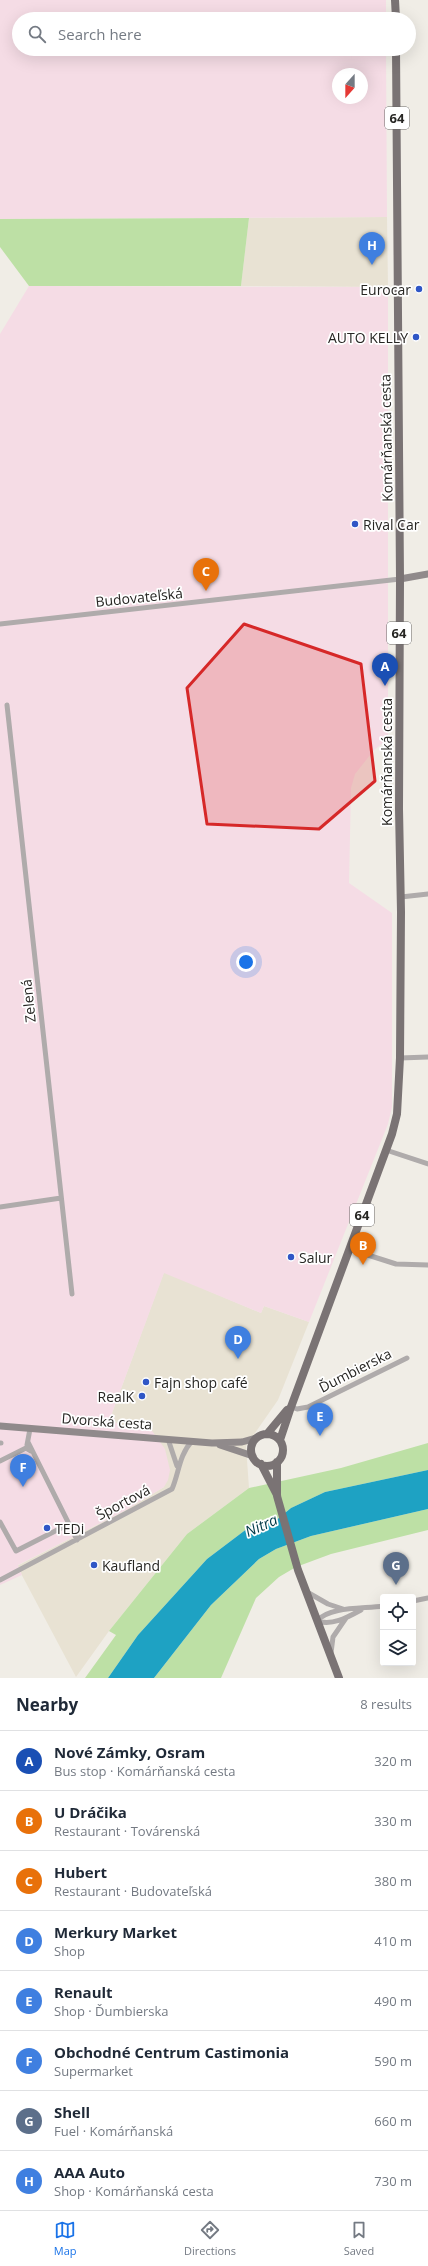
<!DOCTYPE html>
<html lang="en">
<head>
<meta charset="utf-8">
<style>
  body { margin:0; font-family:"Open Sans",sans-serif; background:#f6f6f7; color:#1f2937 }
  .controls { position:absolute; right:12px; bottom:12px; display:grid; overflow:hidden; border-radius:4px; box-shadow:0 4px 16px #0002 }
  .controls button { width:36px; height:36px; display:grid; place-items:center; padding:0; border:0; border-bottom:1px solid #e0e1e3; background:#fff; color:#1f2937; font:20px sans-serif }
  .compass { position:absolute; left:332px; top:68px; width:36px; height:36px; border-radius:50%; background:#fff; box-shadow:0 4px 16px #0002; rotate:201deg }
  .you { position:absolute; left:246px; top:962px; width:14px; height:14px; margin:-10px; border:3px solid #fff; border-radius:50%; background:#1a73e8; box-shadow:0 0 0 6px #1a73e833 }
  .badge { display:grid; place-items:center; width:26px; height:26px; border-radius:50%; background:#1a73e8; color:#fff; font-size:13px; font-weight:700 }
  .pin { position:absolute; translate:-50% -33px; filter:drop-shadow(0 1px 2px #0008) }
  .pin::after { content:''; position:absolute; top:21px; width:14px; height:12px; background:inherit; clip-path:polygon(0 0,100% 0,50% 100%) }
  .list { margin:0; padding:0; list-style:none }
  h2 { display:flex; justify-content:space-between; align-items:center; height:52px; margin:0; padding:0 16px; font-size:17px }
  h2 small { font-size:13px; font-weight:400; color:#747a83 }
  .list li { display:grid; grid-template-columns:26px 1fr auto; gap:12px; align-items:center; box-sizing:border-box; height:60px; padding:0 16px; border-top:1px solid #e0e1e3 }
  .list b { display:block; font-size:15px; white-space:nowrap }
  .list p { margin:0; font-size:13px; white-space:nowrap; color:#747a83 }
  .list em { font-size:13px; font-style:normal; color:#747a83 }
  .icon { flex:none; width:22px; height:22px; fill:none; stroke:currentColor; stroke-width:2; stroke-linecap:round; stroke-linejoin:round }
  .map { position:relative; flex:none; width:428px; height:1678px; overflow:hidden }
  .search { position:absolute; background:#fff; box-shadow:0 4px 16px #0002; left:12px; right:12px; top:12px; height:44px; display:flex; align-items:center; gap:10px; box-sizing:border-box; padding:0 14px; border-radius:22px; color:#747a83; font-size:15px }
  .sheet { height:532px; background:#fff }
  nav { display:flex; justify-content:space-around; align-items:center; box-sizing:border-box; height:56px; border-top:1px solid #e0e1e3; background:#fff; font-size:11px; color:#747a83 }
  nav a { display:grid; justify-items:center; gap:2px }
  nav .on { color:#1a73e8 }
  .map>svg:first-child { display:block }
  .built { fill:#e8e2d3 }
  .industrial { fill:#f5dce5; fill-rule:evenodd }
  .green { fill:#bde0a5 }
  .water { fill:#1ea2c3 }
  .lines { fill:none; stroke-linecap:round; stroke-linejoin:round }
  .street { stroke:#afabab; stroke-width:5 }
  .secondary { stroke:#908a8b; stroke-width:7 }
  .primary { stroke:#7a7374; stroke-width:8 }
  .marked { fill:#d62828; fill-opacity:0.2; stroke:#d62828; stroke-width:3; stroke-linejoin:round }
  .poi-dot { fill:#2f56c6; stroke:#fff; stroke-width:1.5 }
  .labels { text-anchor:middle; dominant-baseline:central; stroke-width:3.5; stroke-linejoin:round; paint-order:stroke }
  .shield { fill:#fff; stroke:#686765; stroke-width:1 }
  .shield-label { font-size:13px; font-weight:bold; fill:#272623 }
  .poi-label { font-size:14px; fill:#272623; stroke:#fff; text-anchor:start }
  .street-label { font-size:14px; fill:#272623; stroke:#fff }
  .water-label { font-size:15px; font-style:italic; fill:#023a48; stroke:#fff }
</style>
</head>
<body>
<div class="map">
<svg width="428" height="1678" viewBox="0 0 428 1678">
  <rect width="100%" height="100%" fill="#f0ede6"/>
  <!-- built -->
  <path class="built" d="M387 217 388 287 241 286 249 218Z
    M164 1272 261 1313 264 1306 309 1322 278 1400 246 1446 249 1488 187 1534 109 1631 76 1677 17 1566 124 1511 164 1487 150 1428 121 1426 116 1423 112 1413Z"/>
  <!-- industrial -->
  <path class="industrial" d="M0 0H386V19H19V49H386L387 217 0 219ZM338 74H362V98H338Z
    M29 286 388 287V739L374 750 355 774 351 788 349 883 392 913V1107L388 1124 309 1322 264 1306 261 1313 164 1273 112 1413 116 1423 121 1426 150 1428 165 1449 170 1470 168 1480 164 1487 124 1511 18 1565 22 1575 0 1585V334Z"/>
  <!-- green -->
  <path class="green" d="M249 218 241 286H29L0 247V219Z
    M428 1443V1470L325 1492 291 1508 274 1522 252 1525 207 1559 138 1635 108 1678H85L116 1635 109 1631 187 1534 249 1488 341 1468Z
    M428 1509V1530L331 1554 296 1567 279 1577 256 1598 221 1678H154L211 1605 259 1559 276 1549 311 1536Z"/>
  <!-- water -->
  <path class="water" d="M428 1470V1509L311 1536 276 1549 259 1559 211 1605 154 1678H108L138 1635 207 1559 252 1525 274 1522 291 1508 325 1492Z"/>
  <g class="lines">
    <!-- street -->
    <path class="street" d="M0 624 400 579
      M7 705 72 1294
      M401 897 428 894
      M400 1058 428 1057
      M386 1150 428 1164
      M0 1207 61 1198
      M349 1249 396 1264 428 1265
      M291 1407 297 1409 308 1407 407 1358
      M168 1439 177 1466
      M28 1442 77 1540
      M0 1443H1
      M27 1445 30 1429
      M0 1461 26 1448 31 1451
      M0 1522 16 1551 69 1524
      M0 1580 172 1489C179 1473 179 1455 192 1441
      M307 1592 328 1604 343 1609
      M413 1601 428 1598
      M361 1610C348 1617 333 1626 317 1621 330 1606 364 1609 383 1606
      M331 1653 333 1637 346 1618"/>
    <!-- secondary -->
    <path class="secondary" d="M400 579 428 574
      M0 1426 212 1443 242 1442 256 1438
      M220 1445 253 1456"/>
    <!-- primary -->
    <path class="primary" d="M395 0 396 19
      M267 1434 287 1410
      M251 1450a16 16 0 1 1 32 0a16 16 0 1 1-32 0Z
      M280 1440 291 1407 392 1134 397 1114 400 1058 401 912 399 809 400 579 396 49
      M277 1462V1496L298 1570 339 1678
      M261 1464 277 1495"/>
  </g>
  <!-- marked area -->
  <path class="marked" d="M244 624 361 664 375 781 319 829 207 824 187 688Z"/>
  <!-- markers -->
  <g class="poi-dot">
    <circle cx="419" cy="289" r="4"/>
    <circle cx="416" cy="337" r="4"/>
    <circle cx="355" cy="524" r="4"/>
    <circle cx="291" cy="1257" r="4"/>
    <circle cx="146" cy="1382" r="4"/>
    <circle cx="142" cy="1396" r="4"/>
    <circle cx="47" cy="1528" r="4"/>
    <circle cx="94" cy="1565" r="4"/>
  </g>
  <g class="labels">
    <!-- shield labels -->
    <g class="shield">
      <rect x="385" y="107" width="24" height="22" rx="3"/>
      <rect x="387" y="622" width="24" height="22" rx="3"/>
      <rect x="350" y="1204" width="24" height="22" rx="3"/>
    </g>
    <g class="shield-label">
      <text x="397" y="118">64</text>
      <text x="399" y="633">64</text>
      <text x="362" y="1215">64</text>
    </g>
    <!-- poi labels -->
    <g class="poi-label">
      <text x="411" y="289" text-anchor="end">Eurocar</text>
      <text x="408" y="337" text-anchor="end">AUTO KELLY</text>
      <text x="363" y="524">Rival Car</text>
      <text x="299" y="1257">Salur</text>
      <text x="154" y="1382">Fajn shop café</text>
      <text x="134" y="1396" text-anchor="end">RealK</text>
      <text x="55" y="1528">TEDi</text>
      <text x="102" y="1565">Kaufland</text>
    </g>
    <!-- street labels -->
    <g class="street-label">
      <text transform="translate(386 438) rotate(-91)">Komárňanská cesta</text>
      <text transform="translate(139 597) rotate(-6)">Budovateľská</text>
      <text transform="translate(386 762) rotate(-90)">Komárňanská cesta</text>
      <text transform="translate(28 1001) rotate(-96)">Zelená</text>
      <text transform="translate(355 1370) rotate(-27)">Ďumbierska</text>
      <text transform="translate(107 1421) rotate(4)">Dvorská cesta</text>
      <text transform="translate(123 1502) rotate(-28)">Športová</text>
    </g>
    <!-- water labels -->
    <g class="water-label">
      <text transform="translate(261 1525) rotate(-24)">Nitra</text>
    </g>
  </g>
</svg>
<div class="controls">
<button><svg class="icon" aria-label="locate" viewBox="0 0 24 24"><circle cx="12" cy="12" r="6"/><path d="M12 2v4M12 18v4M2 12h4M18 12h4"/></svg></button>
<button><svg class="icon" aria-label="layers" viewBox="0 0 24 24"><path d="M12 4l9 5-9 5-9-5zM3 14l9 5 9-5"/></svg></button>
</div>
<svg class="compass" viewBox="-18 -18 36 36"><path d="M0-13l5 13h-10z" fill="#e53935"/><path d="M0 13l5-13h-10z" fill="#747a83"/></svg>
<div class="you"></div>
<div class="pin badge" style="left:385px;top:686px;background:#1a4fb4">A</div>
<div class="pin badge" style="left:363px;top:1265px;background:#e8710a">B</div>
<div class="pin badge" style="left:206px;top:591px;background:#e8710a">C</div>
<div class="pin badge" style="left:238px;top:1359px;background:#3f7fe0">D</div>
<div class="pin badge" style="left:320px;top:1436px;background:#3f7fe0">E</div>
<div class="pin badge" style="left:23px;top:1487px;background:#3f7fe0">F</div>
<div class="pin badge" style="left:396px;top:1585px;background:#5c6f8a">G</div>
<div class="pin badge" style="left:372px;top:265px;background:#3f7fe0">H</div>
<div class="search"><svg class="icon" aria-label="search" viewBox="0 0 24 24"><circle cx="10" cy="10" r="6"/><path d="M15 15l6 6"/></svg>Search here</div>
</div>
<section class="sheet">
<h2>Nearby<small>8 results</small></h2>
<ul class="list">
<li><span class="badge" style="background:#1a4fb4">A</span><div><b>Nové Zámky, Osram</b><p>Bus stop · Komárňanská cesta</p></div><em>320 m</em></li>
<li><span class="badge" style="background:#e8710a">B</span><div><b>U Dráčika</b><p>Restaurant · Továrenská</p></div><em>330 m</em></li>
<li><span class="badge" style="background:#e8710a">C</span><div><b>Hubert</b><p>Restaurant · Budovateľská</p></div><em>380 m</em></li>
<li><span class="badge" style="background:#3f7fe0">D</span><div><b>Merkury Market</b><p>Shop</p></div><em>410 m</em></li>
<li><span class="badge" style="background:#3f7fe0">E</span><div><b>Renault</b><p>Shop · Ďumbierska</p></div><em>490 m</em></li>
<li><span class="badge" style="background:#3f7fe0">F</span><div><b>Obchodné Centrum Castimonia</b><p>Supermarket</p></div><em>590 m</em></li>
<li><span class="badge" style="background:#5c6f8a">G</span><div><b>Shell</b><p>Fuel · Komárňanská</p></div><em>660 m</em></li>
<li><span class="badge" style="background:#3f7fe0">H</span><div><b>AAA Auto</b><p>Shop · Komárňanská cesta</p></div><em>730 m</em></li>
</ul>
</section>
<nav>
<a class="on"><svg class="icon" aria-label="map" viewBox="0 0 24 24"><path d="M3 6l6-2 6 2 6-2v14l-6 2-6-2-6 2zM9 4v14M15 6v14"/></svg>Map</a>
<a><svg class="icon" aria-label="directions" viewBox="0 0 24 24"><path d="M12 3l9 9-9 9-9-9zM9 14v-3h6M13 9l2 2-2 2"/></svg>Directions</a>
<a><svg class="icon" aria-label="saved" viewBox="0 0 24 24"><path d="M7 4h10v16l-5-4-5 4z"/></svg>Saved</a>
</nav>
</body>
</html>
